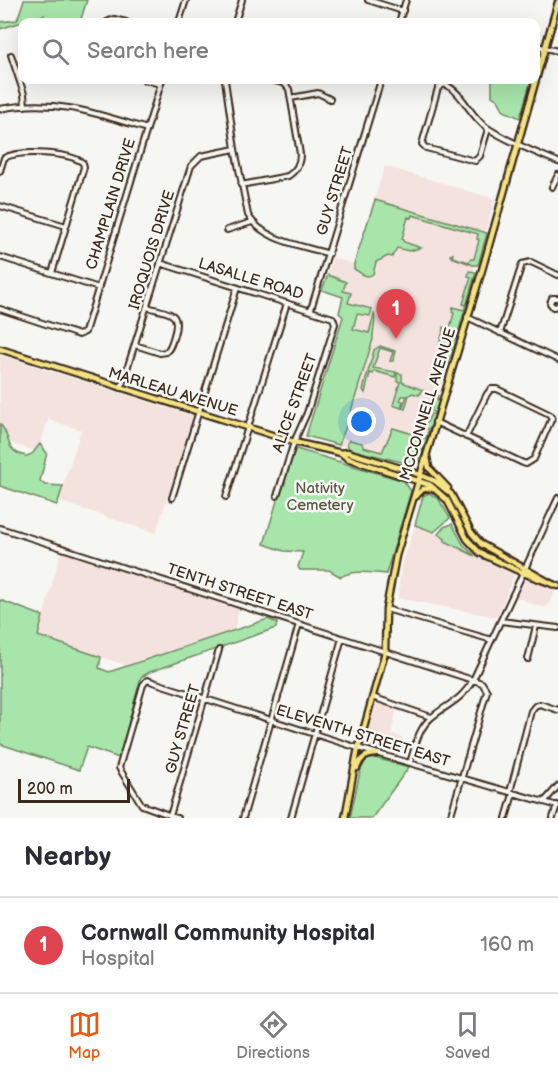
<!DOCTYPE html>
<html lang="en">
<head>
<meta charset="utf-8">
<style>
  body { margin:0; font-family:"Balsamiq Sans",sans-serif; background:#f2f2f3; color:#2b2b33 }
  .scale { position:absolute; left:18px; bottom:15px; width:112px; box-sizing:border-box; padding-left:6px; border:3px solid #3b2a1e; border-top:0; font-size:16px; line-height:21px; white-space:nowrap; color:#3b2a1e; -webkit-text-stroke:4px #f6f6f2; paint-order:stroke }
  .you { position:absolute; left:362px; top:422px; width:21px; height:21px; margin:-15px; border:4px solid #fff; border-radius:50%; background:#1a73e8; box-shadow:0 0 0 9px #1a73e833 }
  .badge { display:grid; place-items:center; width:39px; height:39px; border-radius:50%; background:#ea580c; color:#fff; font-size:20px; font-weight:700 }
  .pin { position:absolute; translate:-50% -50px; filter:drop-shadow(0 2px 3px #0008) }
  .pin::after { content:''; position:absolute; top:32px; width:21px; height:18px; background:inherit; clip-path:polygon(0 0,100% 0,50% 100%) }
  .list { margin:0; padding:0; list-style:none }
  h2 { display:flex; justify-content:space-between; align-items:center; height:78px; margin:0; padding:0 24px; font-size:26px }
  h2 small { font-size:20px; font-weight:400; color:#7c7c81 }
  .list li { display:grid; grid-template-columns:39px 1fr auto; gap:18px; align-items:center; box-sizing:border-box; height:96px; padding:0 24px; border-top:2px solid #e1e1e2 }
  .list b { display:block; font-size:22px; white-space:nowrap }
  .list p { margin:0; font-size:20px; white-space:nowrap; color:#7c7c81 }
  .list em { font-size:20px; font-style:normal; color:#7c7c81 }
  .icon { flex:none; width:33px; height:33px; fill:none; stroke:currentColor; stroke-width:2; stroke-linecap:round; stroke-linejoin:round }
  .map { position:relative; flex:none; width:558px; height:818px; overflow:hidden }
  .search { position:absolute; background:#fff; box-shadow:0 6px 24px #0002; left:18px; right:18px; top:18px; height:66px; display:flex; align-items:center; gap:15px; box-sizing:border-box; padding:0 21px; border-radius:12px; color:#7c7c81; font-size:22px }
  .sheet { height:174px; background:#fff }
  nav { display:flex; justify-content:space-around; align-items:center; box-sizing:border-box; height:84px; border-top:2px solid #e1e1e2; background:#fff; font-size:16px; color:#7c7c81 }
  nav a { display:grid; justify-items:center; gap:3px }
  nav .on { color:#ea580c }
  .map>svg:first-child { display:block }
  .built { fill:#f4e2de }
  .green { fill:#a7e5ab; stroke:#718864; stroke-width:1.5 }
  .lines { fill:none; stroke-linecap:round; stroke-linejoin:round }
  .minor-casing { stroke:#3b2a1e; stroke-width:8 }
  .major-casing { stroke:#3b2a1e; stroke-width:9 }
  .minor { stroke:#f6f6f2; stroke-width:4 }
  .major { stroke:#f4e382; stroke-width:4.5 }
  .labels { text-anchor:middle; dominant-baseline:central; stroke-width:5; stroke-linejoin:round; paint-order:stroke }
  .street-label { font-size:15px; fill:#3b2a1e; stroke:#f6f6f2 }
  .park-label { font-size:15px; fill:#565941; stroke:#f6f6f2 }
</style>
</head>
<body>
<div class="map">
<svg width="558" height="818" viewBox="0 0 558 818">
  <rect width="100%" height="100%" fill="#f6f6f2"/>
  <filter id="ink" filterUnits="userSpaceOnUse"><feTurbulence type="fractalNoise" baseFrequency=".0167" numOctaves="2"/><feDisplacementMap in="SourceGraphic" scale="12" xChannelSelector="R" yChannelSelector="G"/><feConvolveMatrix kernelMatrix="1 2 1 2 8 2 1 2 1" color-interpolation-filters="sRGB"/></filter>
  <g filter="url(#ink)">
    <!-- built -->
    <path class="built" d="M385 166 495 199 426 437 393 428 383 456 306 436 343 317 339 313 343 297 322 290 333 258 354 264Z
      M0 355 193 416 156 533 58 501 81 430 48 419 38 452 0 439Z
      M415 525 430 530 445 539V541L514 575 497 617 398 598 401 569Z
      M61 551 239 607 234 631 128 666 38 636Z
      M527 578 556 590 547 607 537 606 517 597Z
      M376 703 397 708 391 733 403 738 396 755 364 745Z"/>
    <!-- green -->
    <path class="green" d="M24 0H87L80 22H45L44 15 0 29V22L17 20Z
      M492 80H531L520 118 504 111 498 100 492 96Z
      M375 200 487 233 478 265H473L451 257 450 255 453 254 452 257 469 262 471 259H474L479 240 477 239 478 234 412 215 411 218 408 217 402 239 404 242 421 248 409 251 397 248 392 257 388 256 376 262 373 274C366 279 361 273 354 269V264Z
      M469 271 476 272 451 357 447 361 443 357 445 350 439 346 444 327 450 328 454 313 452 312 453 307 464 310 466 305 463 304 471 277 468 276Z
      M328 275 346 282 343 291 351 293 348 303 372 309 370 316 357 314 353 329 369 333 374 314C377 321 372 331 373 339L348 421 339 445 306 436 343 317 339 313 343 297 322 290Z
      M380 346 395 351 393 361H390L393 352 380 348 373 368 396 372 395 377 374 371 373 374 370 373 365 393 363 390 374 350Z
      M397 373 402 374V382L423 390 419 395 413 393 409 395 405 409 402 408 407 396H402L400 400 403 401 401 408 393 405 400 382 397 381Z
      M435 395 438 396 437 400 439 401 419 463 423 449 418 463 414 465 349 449 347 443 350 440 362 443 363 447 382 452 393 428 426 438 429 429H421L424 422 426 424 431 414H434V412L431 411Z
      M0 424C12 436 3 452 27 456L32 454 40 444 47 453 40 481 45 485 63 486 57 505 0 486Z
      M293 448 404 481 411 491 386 574C373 573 352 569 341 577L329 570H300L298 567 303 552 284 551 264 544Z
      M429 493 438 498 450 518 434 532 415 525 423 496Z
      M452 524 463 544 475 556 445 541V539L438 534 444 527Z
      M0 600 43 616 38 636 101 657 99 668 109 672 268 619 277 623 276 628 150 672 141 677 119 758 87 747 79 770 0 744Z
      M375 758 409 767 372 818H350L360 772 366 760Z"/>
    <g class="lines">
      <defs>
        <path id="minor" d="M368 0 403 11
          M107 22 114 19 126 22
          M179 22 186 0
          M235 22 242 0
          M399 22 406 0
          M536 46 558 51
          M11 55 24 94 25 106
          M145 80 160 84
          M225 80 235 149 248 215C263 241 301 245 329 254
          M291 98 318 93 330 99
          M0 109C54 98 96 113 147 129
          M488 129 480 156 475 161 426 148 422 144 438 88 444 84C463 92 469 115 486 127 506 141 535 152 558 162
          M0 171 4 158C19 150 70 152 83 163L84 167 52 273
          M241 185 288 176C296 171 300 164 300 154L289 89 284 83 271 80
          M552 187 558 175
          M0 206 66 226
          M227 230 252 222
          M0 257 99 288
          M160 263 333 318 335 324 307 413 294 442 277 496
          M558 298H552L550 303 553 307 558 306
          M0 309 79 335 85 332 162 80
          M311 309 381 80
          M467 317 558 360
          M500 333 522 264 531 262 558 275
          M135 345 160 353 166 352C171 348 172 342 174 335 182 310 166 313 147 307
          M121 388 191 166 201 156 235 149
          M435 422 523 463 526 464 534 459 552 418 549 414 497 389H491L487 394 466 437
          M226 497 287 303
          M172 498 237 288
          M0 528 482 683 487 691 450 818
          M386 609 492 640
          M501 621 558 628
          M528 659 536 626
          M372 697 431 717
          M410 763C415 747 418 728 432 717 450 702 460 702 473 680L558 498
          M510 792 531 711 535 706 540 704 558 710
          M544 802 558 786
          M170 816 219 650
          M177 818 142 805 119 768 143 685 147 680 358 748 558 806
          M243 818 299 624
          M291 818 342 638
          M506 818 513 794
          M553 818 557 805"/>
        <path id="major" d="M0 349 294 442 341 453 347 452 410 471 435 481 451 494 471 532 481 544 552 584
          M341 453 347 458 430 485 447 500 467 539 480 553 523 573 558 586
          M427 457 429 468 448 488
          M414 498 423 489 434 488
          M357 768C361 757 366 755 376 754
          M345 818 357 753 385 652 386 609 396 556 482 270 558 2"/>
      </defs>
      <!-- minor casing -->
      <use href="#minor" class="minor-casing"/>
      <!-- major casing -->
      <use href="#major" class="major-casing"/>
      <!-- minor -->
      <use href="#minor" class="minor"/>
      <!-- major -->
      <use href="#major" class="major"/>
    </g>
  </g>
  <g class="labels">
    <!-- street labels -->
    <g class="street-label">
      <text transform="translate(335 191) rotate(-73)">GUY STREET</text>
      <text transform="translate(111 204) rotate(-73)">CHAMPLAIN DRIVE</text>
      <text transform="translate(152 250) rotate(-73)">IROQUOIS DRIVE</text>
      <text transform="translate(251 279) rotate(17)">LASALLE ROAD</text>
      <text transform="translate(173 392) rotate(17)">MARLEAU AVENUE</text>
      <text transform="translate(295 403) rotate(-70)">ALICE STREET</text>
      <text transform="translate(428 404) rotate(-73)">MCCONNELL AVENUE</text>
      <text transform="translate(240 592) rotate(18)">TENTH STREET EAST</text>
      <text transform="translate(183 729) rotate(-74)">GUY STREET</text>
      <text transform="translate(363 736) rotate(17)">ELEVENTH STREET EAST</text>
    </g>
    <!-- park labels -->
    <g class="park-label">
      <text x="320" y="488">Nativity<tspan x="320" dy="17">Cemetery</tspan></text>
    </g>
  </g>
</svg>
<div class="scale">200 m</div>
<div class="you"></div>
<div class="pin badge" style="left:396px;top:339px;background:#e0444e">1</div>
<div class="search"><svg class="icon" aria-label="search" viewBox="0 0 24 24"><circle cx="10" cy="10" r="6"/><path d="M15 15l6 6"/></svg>Search here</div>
</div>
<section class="sheet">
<h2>Nearby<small></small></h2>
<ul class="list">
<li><span class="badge" style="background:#e0444e">1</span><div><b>Cornwall Community Hospital</b><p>Hospital</p></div><em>160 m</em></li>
</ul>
</section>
<nav>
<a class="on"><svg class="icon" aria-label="map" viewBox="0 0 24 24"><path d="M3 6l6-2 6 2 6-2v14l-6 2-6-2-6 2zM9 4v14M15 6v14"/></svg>Map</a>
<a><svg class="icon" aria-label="directions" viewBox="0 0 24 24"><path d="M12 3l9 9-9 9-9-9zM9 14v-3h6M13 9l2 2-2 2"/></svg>Directions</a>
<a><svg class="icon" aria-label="saved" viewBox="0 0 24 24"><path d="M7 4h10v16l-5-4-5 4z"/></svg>Saved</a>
</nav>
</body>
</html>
